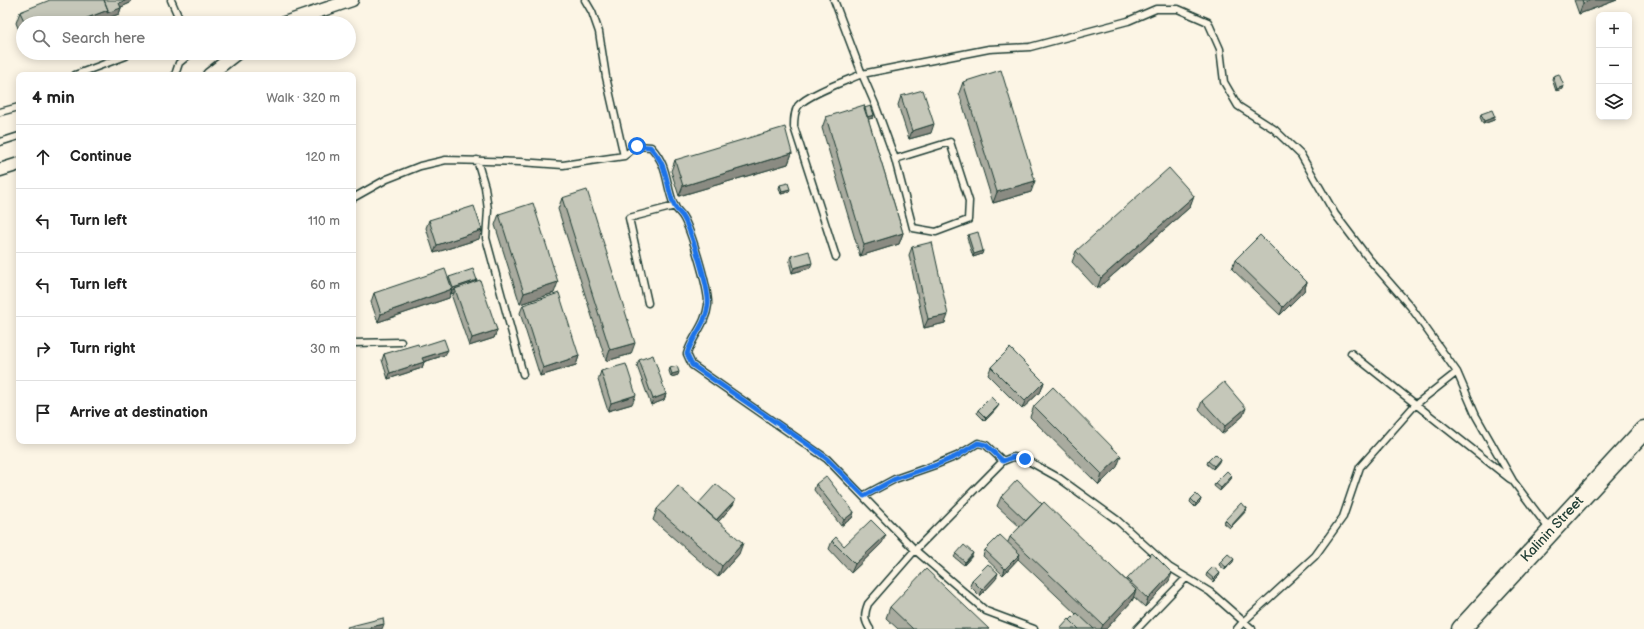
<!DOCTYPE html>
<html lang="en">
<head>
<meta charset="utf-8">
<style>
  body { margin:0; font-family:"Balsamiq Sans",sans-serif; background:#f2f2f2; color:#222 }
  .controls { position:absolute; right:12px; top:12px; display:grid; overflow:hidden; border-radius:8px; box-shadow:0 2px 10px #0003 }
  .controls button { width:36px; height:36px; display:grid; place-items:center; padding:0; border:0; border-bottom:1px solid #e0e0e0; background:#fff; color:#222; font:20px sans-serif }
  .stop { position:absolute; width:12px; height:12px; margin:-9px; border:3px solid #1a73e8; border-radius:50%; background:#fff }
  .stop.end { background:#1a73e8; border-color:#fff; box-shadow:0 1px 4px #0008 }
  .list { margin:0; padding:0; list-style:none }
  h2 { display:flex; justify-content:space-between; align-items:center; height:52px; margin:0; padding:0 16px; font-size:17px }
  h2 small { font-size:13px; font-weight:400; color:#767676 }
  .list li { display:grid; grid-template-columns:26px 1fr auto; gap:12px; align-items:center; box-sizing:border-box; height:64px; padding:0 16px; border-top:1px solid #e0e0e0 }
  .list b { display:block; font-size:15px; white-space:nowrap }
  .list em { font-size:13px; font-style:normal; color:#767676 }
  .icon { flex:none; width:22px; height:22px; fill:none; stroke:currentColor; stroke-width:2; stroke-linecap:round; stroke-linejoin:round }
  .map { position:relative; flex:none; width:1644px; height:629px; overflow:hidden }
  .search { position:absolute; background:#fff; box-shadow:0 2px 10px #0003; left:16px; top:16px; width:340px; height:44px; display:flex; align-items:center; gap:10px; box-sizing:border-box; padding:0 14px; border-radius:22px; color:#767676; font-size:15px }
  .panel { position:absolute; background:#fff; box-shadow:0 2px 10px #0003; left:16px; top:72px; width:340px; height:372px; border-radius:8px }
  .map>svg:first-child { display:block }
  .lines { fill:none; stroke-linecap:round; stroke-linejoin:round }
  .lane-casing { stroke:#1f3d34; stroke-width:9 }
  .street-casing { stroke:#1f3d34; stroke-width:15 }
  .secondary-casing { stroke:#1f3d34; stroke-width:21 }
  .lane { stroke:#fcf5e5; stroke-width:6 }
  .street { stroke:#fcf5e5; stroke-width:12 }
  .secondary { stroke:#fcf5e5; stroke-width:18 }
  .wall { fill:#a9ab9f; stroke:#1f3d34 }
  .shaded-wall { fill:#8a8b82; stroke:#1f3d34 }
  .building { fill:#c5c7b9; stroke:#1f3d34 }
  .route { stroke:#1a73e8; stroke-width:5 }
  .labels { text-anchor:middle; dominant-baseline:central; stroke-width:3.5; stroke-linejoin:round; paint-order:stroke }
  .street-label { font-size:14px; fill:#1f3d34; stroke:#fcf5e5 }
</style>
</head>
<body>
<div class="map">
<svg width="1644" height="629" viewBox="0 0 1644 629">
  <rect width="100%" height="100%" fill="#fcf5e5"/>
  <filter id="ink" filterUnits="userSpaceOnUse"><feTurbulence type="fractalNoise" baseFrequency=".025" numOctaves="2"/><feDisplacementMap in="SourceGraphic" scale="8" xChannelSelector="R" yChannelSelector="G"/><feConvolveMatrix kernelMatrix="1 2 1 2 8 2 1 2 1" color-interpolation-filters="sRGB"/></filter>
  <g filter="url(#ink)">
    <g class="lines">
      <defs>
        <path id="lane" d="M171 0 181 23
          M585 0 592 12 599 32 606 77 624 156
          M834 0 862 74 989 49 1030 47 1128 21 1156 9H1178L1208 22 1220 49 1224 82 1238 106 1274 129 1301 155 1335 214 1369 259 1410 306 1457 372 1476 416 1513 481 1550 530
          M75 75 126 56
          M175 75 179 63 191 53
          M0 112 19 107
          M0 142 19 136
          M477 160 485 187 488 210 486 238 523 374
          M353 198 387 179 420 166 446 160 520 162 563 165 624 156 637 146 651 147C669 167 665 183 674 205 676 210 681 213 683 217 691 230 709 290 708 305 706 324 692 337 687 354L692 365 827 459 915 550 986 611 1034 629
          M836 257 794 127C794 120 794 112 798 106 808 94 846 81 862 74L875 104 895 159 913 228 936 232 968 220 969 201 950 142 895 159
          M648 303 629 218 675 206
          M353 343 401 342
          M1351 353 1510 479
          M863 496 895 479 935 465 957 456 978 443 986 445 1003 461
          M870 629C864 620 864 614 868 604L915 550 1003 461 1013 457 1025 459 1059 478 1117 520 1169 567 1210 592 1252 629
          M1137 629 1186 578
          M1237 629 1243 622 1315 556 1343 517 1360 467 1415 405 1457 372"/>
        <path id="street" d="M284 23 352 0
          M209 75 237 53
          M0 170 19 164"/>
        <path id="secondary" d="M1461 629 1644 430"/>
      </defs>
      <!-- lane casing -->
      <use href="#lane" class="lane-casing"/>
      <!-- street casing -->
      <use href="#street" class="street-casing"/>
      <!-- secondary casing -->
      <use href="#secondary" class="secondary-casing"/>
      <!-- lane -->
      <use href="#lane" class="lane"/>
      <!-- street -->
      <use href="#street" class="street"/>
      <!-- secondary -->
      <use href="#secondary" class="secondary"/>
    </g>
    <!-- wall -->
    <path class="wall" d="M1574 0H1617L1579 14Z
      M130 3 121 7V8L119 14 105 19 104 21 98 23H23V40L16 23 20 12Z
      M1553 76 1563 89 1556 91 1552 79Z
      M963 82 1031 192 993 203 959 93Z
      M901 96 931 133 909 139 898 105Z
      M1481 114 1495 117 1494 120 1483 124 1480 117Z
      M826 117 873 118 868 119 903 233 899 244 860 256 822 128Z
      M792 153 788 164 679 196 671 171 675 160Z
      M780 185 789 192 781 194 779 188Z
      M1194 196 1190 207 1097 289 1072 262 1076 251Z
      M562 198 631 354 606 361 558 209Z
      M499 214 554 293 520 304 495 225Z
      M429 220 479 239 434 253 426 228Z
      M968 235 982 254 973 257 967 238Z
      M912 247 945 323 924 328 909 255Z
      M791 256 810 268 792 273 789 261Z
      M1235 260 1307 282 1304 291 1280 315 1232 269Z
      M449 277 477 280 476 282 497 330 494 338 469 346 452 297 454 293H451L449 298 378 322 371 302 374 293 449 279Z
      M523 305 579 356 576 365 540 376 520 313Z
      M419 347 445 355 424 362 422 368 388 379 382 360 384 354Z
      M639 360 666 394 664 400 651 405 637 366Z
      M991 367 1044 382 1041 391 1022 409 988 375Z
      M670 368 678 375 671 377 669 371Z
      M601 371 632 404 608 411 598 380Z
      M1202 401 1243 416 1222 434 1199 409Z
      M1034 406 1117 467 1099 485 1030 417Z
      M997 408 985 421 977 413 978 410Z
      M1208 461 1219 462 1213 469 1207 464Z
      M1232 476 1231 479 1220 491 1214 486 1215 483Z
      M816 484 854 512 852 518 841 526 814 490Z
      M1001 497 1042 504 1127 581V579L1169 581 1145 607 1134 597 1132 601 1106 629H1060L1070 620 1076 614 1018 559 1003 575 983 556 985 550 1008 542 1010 537 1020 527 997 506Z
      M1191 499H1201L1200 502 1195 507 1190 502Z
      M735 500 733 505 718 522 739 554 718 577 653 520 657 509Z
      M1247 508 1246 511 1230 528 1224 523 1225 520Z
      M832 541 844 546 882 543 851 573 829 549Z
      M956 554 972 556 964 565 954 557Z
      M1220 562H1233L1225 570 1219 565Z
      M1207 573 1219 576 1213 582 1206 576Z
      M996 579 980 596 970 586 972 580Z
      M890 607 989 629H898L886 618Z"/>
    <!-- shaded-wall -->
    <path class="shaded-wall" d="M127 0H132L130 3 117 9 119 3Z
      M1591 0H1617L1579 14 1583 3Z
      M121 8 119 14 105 19 104 21 98 23H74L108 10Z
      M1564 86 1563 89 1556 91 1557 89Z
      M874 115 873 118 862 121 864 118Z
      M1495 117 1494 120 1483 124 1484 121Z
      M934 124 931 133 909 139 912 131Z
      M792 153 788 164 679 196 683 186Z
      M1035 181 1031 192 993 203 997 192Z
      M790 189 789 192 781 194 782 191Z
      M1194 196 1190 207 1097 289 1101 278Z
      M482 230 479 239 434 253 437 245Z
      M903 233 899 244 860 256 864 245Z
      M983 251 982 254 973 257 974 254Z
      M812 263 810 268 792 273 794 268Z
      M477 280 475 286 455 289 454 293 451 294 453 288Z
      M558 282 554 293 520 304 524 293Z
      M1307 282 1304 291 1280 315 1283 307Z
      M452 289 449 298 378 322 381 314Z
      M948 315 945 323 924 328 928 319Z
      M497 330 494 338 469 346 472 338Z
      M635 343 631 354 606 361 610 350Z
      M448 350 445 355 420 363 422 358Z
      M579 356 576 365 540 376 543 368Z
      M424 362 422 368 388 379 390 373Z
      M679 372 678 375 671 377 672 374Z
      M1044 382 1041 391 1022 409 1025 401Z
      M666 394 664 400 651 405 653 399Z
      M636 395 632 404 608 411 611 403Z
      M999 405 997 408 985 421 986 418Z
      M1246 408 1243 416 1222 434 1225 426Z
      M1121 456 1117 467 1099 485 1102 474Z
      M1220 459 1219 462 1213 469 1214 466Z
      M1232 476 1231 479 1220 491 1221 488Z
      M1201 499 1200 502 1195 507 1196 504Z
      M735 500 733 505 711 530 713 524Z
      M1247 508 1246 511 1230 528 1231 526Z
      M854 512 852 518 841 526 844 520Z
      M886 535 882 543 851 573 855 564Z
      M743 543 739 554 718 577 722 566Z
      M973 553 972 556 964 565 965 562Z
      M1020 554 1018 559 1003 575 1005 569Z
      M1234 559 1233 562 1225 570 1226 567Z
      M998 573 996 579 980 596 982 590Z
      M1172 573 1169 581 1145 607 1148 599Z
      M1220 573 1219 576 1213 582 1214 579Z
      M1136 590 1132 601 1106 629H1101L1103 625Z
      M384 624 382 629H370L371 627Z"/>
    <!-- building -->
    <path class="building" d="M50 0H104L108 10 74 23H25L20 12Z
      M104 0H127L119 3 121 8 107 13 108 10Z
      M1582 0H1591L1583 3Z
      M1001 70 1035 181 997 192 963 82Z
      M1559 74 1564 86 1557 89 1553 76Z
      M923 90 934 124 912 131 901 96Z
      M864 105 903 233 864 245 826 117Z
      M871 106 874 115 867 117 864 108Z
      M1492 110 1495 117 1484 121 1481 114Z
      M785 127 792 153 683 186 675 160Z
      M1169 168 1194 196 1101 278 1076 251Z
      M788 183 790 189 782 191 780 185Z
      M587 190 635 343 610 350 562 198Z
      M533 203 558 282 524 293 499 214Z
      M474 206 482 230 437 245 429 220Z
      M978 232 983 251 974 254 968 235Z
      M1260 235 1307 282 1283 307 1235 260Z
      M932 242 948 315 928 319 912 247Z
      M809 251 812 263 794 268 791 256Z
      M445 269 452 289 381 314 374 293Z
      M473 269 477 280 453 288 449 277Z
      M480 280 497 330 472 338 455 289Z
      M559 293 579 356 543 368 523 305Z
      M444 339 448 350 422 358 424 362 390 373 384 354 418 344 419 347Z
      M1010 348 1044 382 1025 401 991 367Z
      M653 355 666 394 653 399 639 360Z
      M626 364 636 395 611 403 601 371Z
      M677 366 679 372 672 374 670 368Z
      M1224 382 1246 408 1225 426 1202 401Z
      M1053 387 1121 456 1102 474 1034 406Z
      M991 397 999 405 986 418 978 410Z
      M1215 454 1220 459 1214 466 1208 461Z
      M1227 471 1232 476 1221 488 1215 483Z
      M826 476 854 512 844 520 816 484Z
      M1017 480 1042 504 1026 521 1001 497Z
      M716 484 735 500 716 520 698 504Z
      M678 486 743 543 722 566 657 509Z
      M1196 494 1201 499 1196 504 1191 499Z
      M1044 502 1136 590 1103 625 1010 537Z
      M1241 503 1247 508 1231 526 1225 520Z
      M871 520 886 535 855 564 832 541 836 537 844 546Z
      M1000 535 1020 554 1005 569 985 550Z
      M964 545 973 553 965 562 956 554Z
      M1152 553 1172 573 1148 599 1127 579Z
      M1228 554 1234 559 1226 567 1220 562Z
      M988 564 998 573 982 590 972 580Z
      M1213 567 1220 573 1214 579 1207 573Z
      M926 569 989 629H913L890 607Z
      M1077 613 1094 629H1079L1070 620Z
      M383 618 384 624 371 627V629H348L347 627Z
      M1069 619 1079 629H1060Z"/>
  </g>
  <g class="lines" filter="url(#ink)">
    <!-- route -->
    <path class="route" d="M637 146 650 147C669 167 665 183 674 205 676 210 681 213 683 217 691 230 710 290 708 305 706 324 692 337 687 354L692 365 813 448 827 459 864 496 895 479 936 465 957 456 978 443 986 445 1003 461 1013 457 1025 459"/>
  </g>
  <g class="labels">
    <!-- street labels -->
    <g class="street-label">
      <text transform="translate(1552 529) rotate(-47)">Kalinin Street</text>
    </g>
  </g>
</svg>
<div class="controls">
<button>+</button>
<button>−</button>
<button><svg class="icon" aria-label="layers" viewBox="0 0 24 24"><path d="M12 4l9 5-9 5-9-5zM3 14l9 5 9-5"/></svg></button>
</div>
<div class="stop" style="left:637px;top:146px"></div>
<div class="stop end" style="left:1025px;top:459px"></div>
<div class="search"><svg class="icon" aria-label="search" viewBox="0 0 24 24"><circle cx="10" cy="10" r="6"/><path d="M15 15l6 6"/></svg>Search here</div>
<section class="panel">
<h2>4 min<small>Walk · 320 m</small></h2>
<ul class="list">
<li><svg class="icon" aria-label="ahead" viewBox="0 0 24 24"><path d="M12 20V5M6 11l6-6 6 6"/></svg><div><b>Continue</b></div><em>120 m</em></li>
<li><svg class="icon" aria-label="left" viewBox="0 0 24 24"><path d="M17 20v-9H6M10 6l-5 5 5 5"/></svg><div><b>Turn left</b></div><em>110 m</em></li>
<li><svg class="icon" aria-label="left" viewBox="0 0 24 24"><path d="M17 20v-9H6M10 6l-5 5 5 5"/></svg><div><b>Turn left</b></div><em>60 m</em></li>
<li><svg class="icon" aria-label="right" viewBox="0 0 24 24"><path d="M7 20v-9h11M14 6l5 5-5 5"/></svg><div><b>Turn right</b></div><em>30 m</em></li>
<li><svg class="icon" aria-label="arrive" viewBox="0 0 24 24"><path d="M6 21V4h12l-3 4 3 4H6"/></svg><div><b>Arrive at destination</b></div></li>
</ul>
</section>
</div>
</body>
</html>
